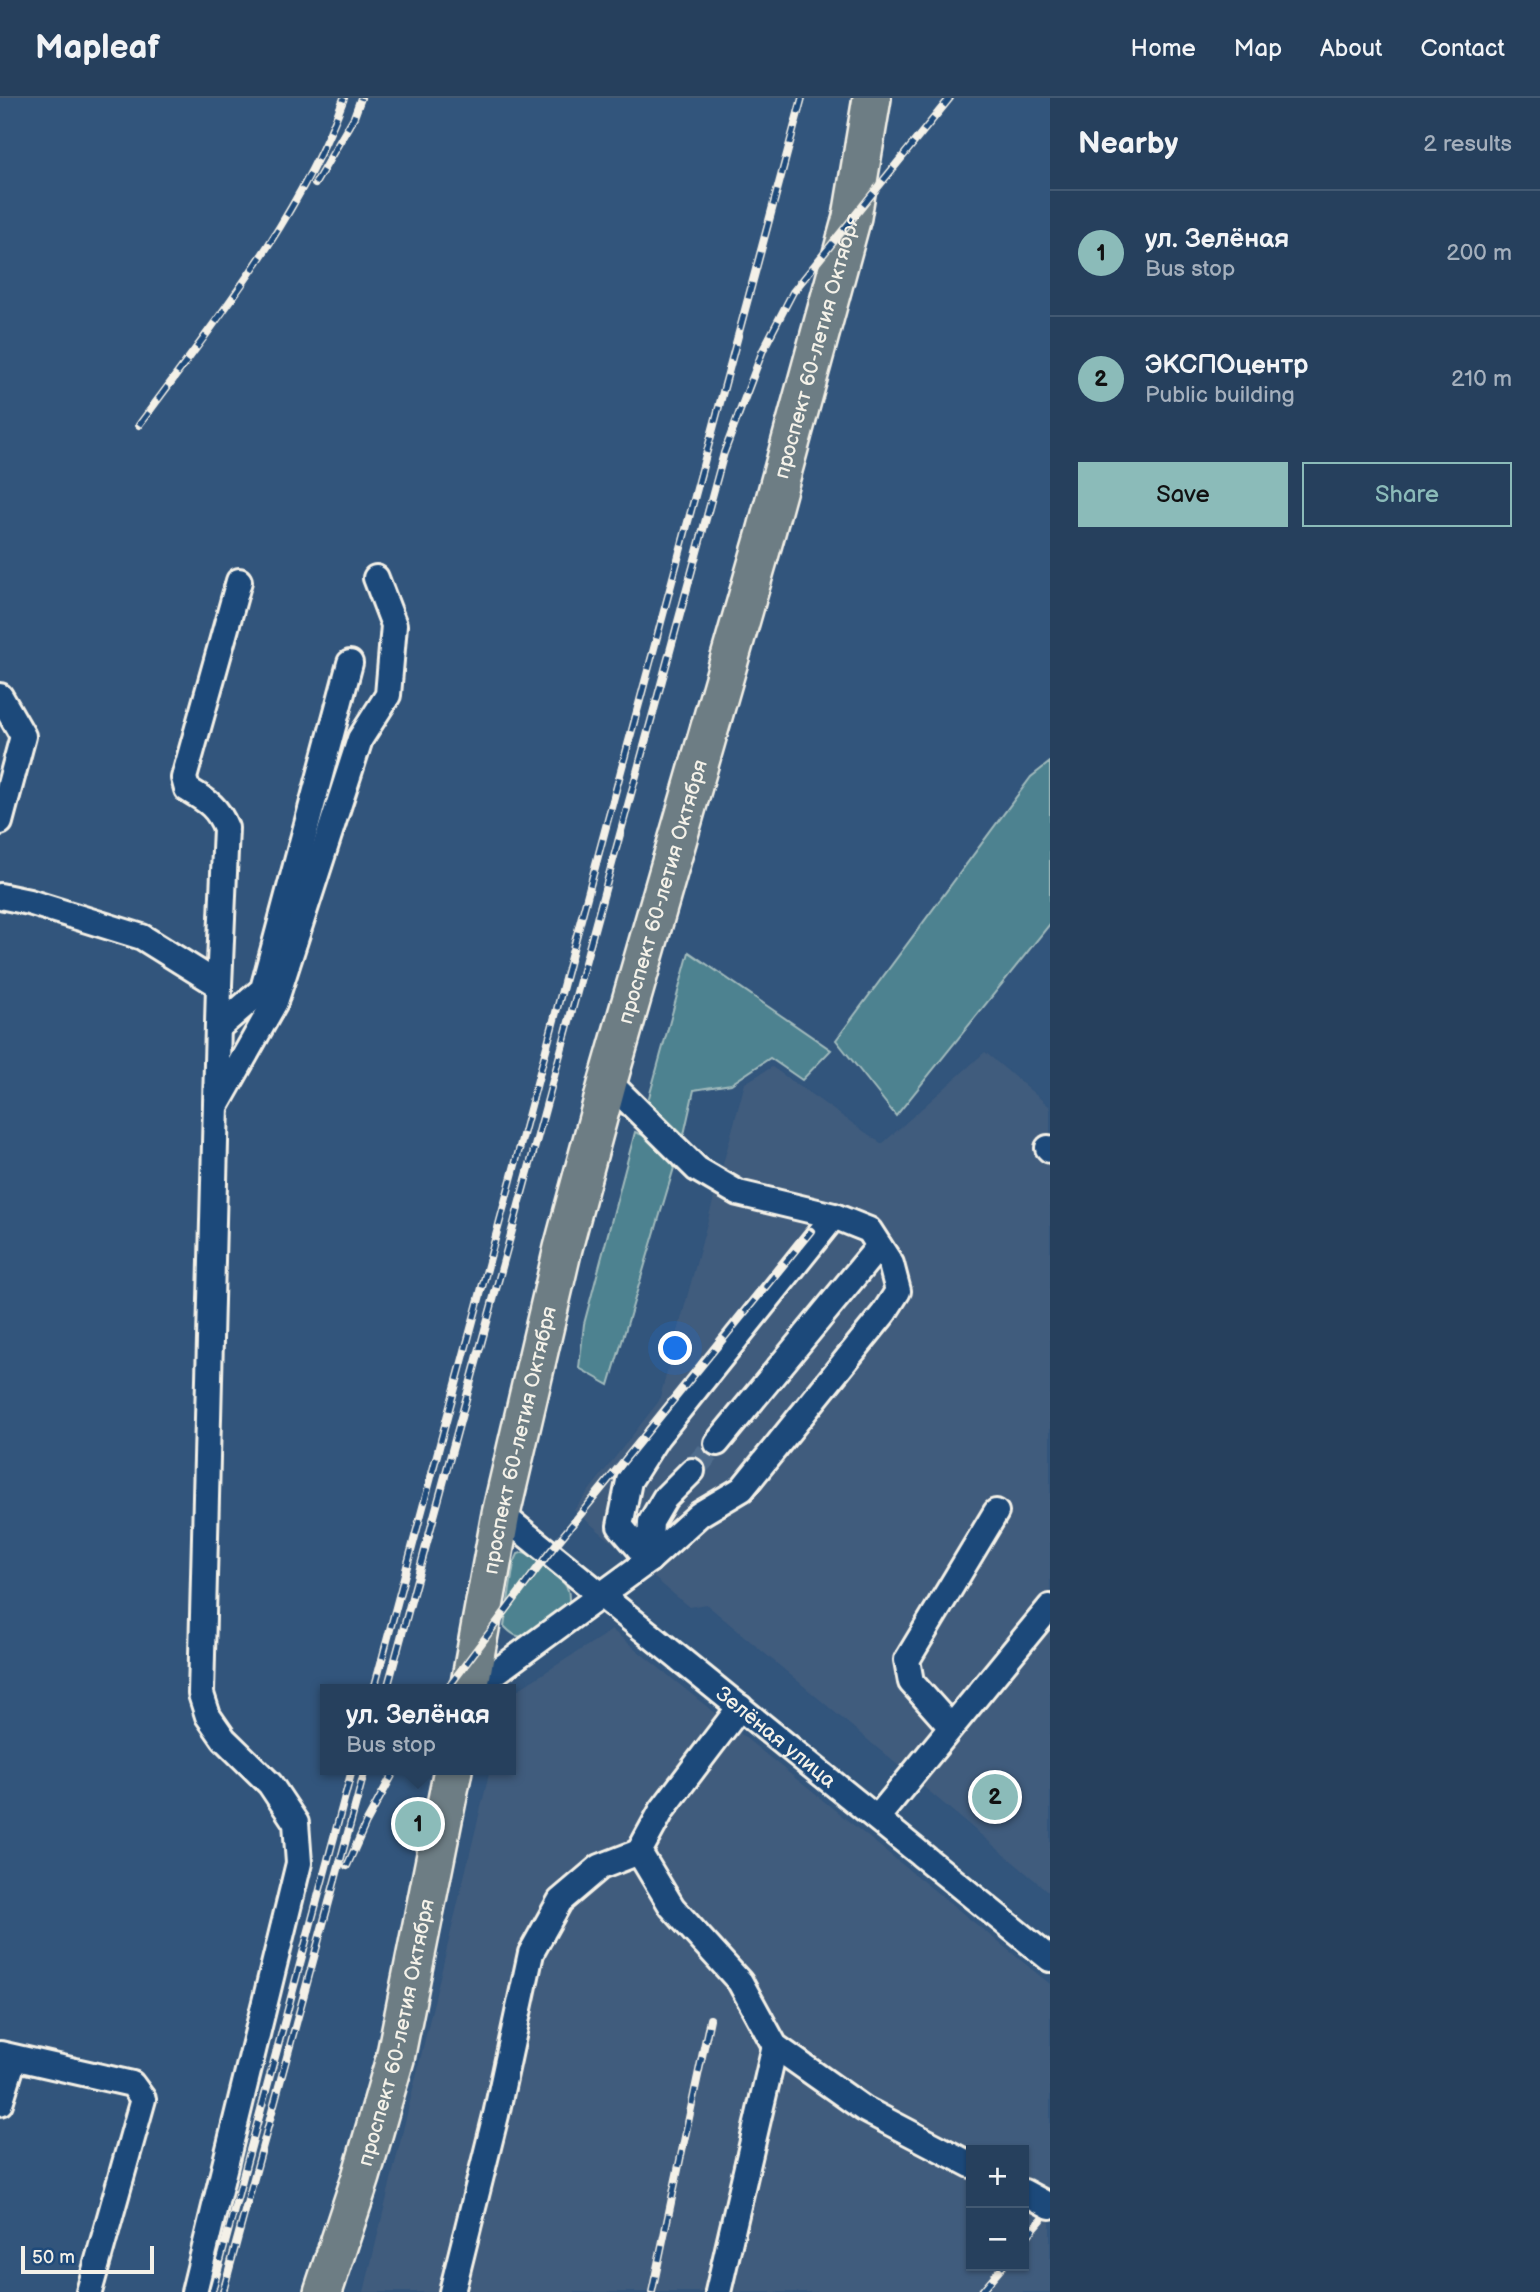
<!DOCTYPE html>
<html lang="en">
<head>
<meta charset="utf-8">
<style>
  body { margin:0; font-family:"Balsamiq Sans",sans-serif; background:#2e4763; color:#f1f3f6 }
  .controls { position:absolute; right:21px; bottom:21px; display:grid; overflow:hidden; border-radius:0px; box-shadow:0 2px 5px #0004 }
  .controls button { width:63px; height:63px; display:grid; place-items:center; padding:0; border:0; border-bottom:2px solid #425972; background:#26405d; color:#f1f3f6; font:35px sans-serif }
  .scale { position:absolute; left:21px; bottom:18px; width:133px; box-sizing:border-box; padding-left:7px; border:4px solid #f4f1e8; border-top:0; font-size:19px; line-height:24px; white-space:nowrap; color:#f4f1e8; -webkit-text-stroke:5px #1f4a7a; paint-order:stroke }
  .you { position:absolute; left:676px; top:1251px; width:24px; height:24px; margin:-18px; border:5px solid #fff; border-radius:50%; background:#1a73e8; box-shadow:0 0 0 10px #1a73e833 }
  .badge { display:grid; place-items:center; width:46px; height:46px; border-radius:50%; background:#8bbbb9; color:#111; font-size:23px; font-weight:700 }
  .pin { position:absolute; translate:-50% -50%; border:4px solid #fff; box-shadow:0 2px 7px #0006 }
  .popup { position:absolute; left:320px; top:1586px; width:196px; height:91px; box-sizing:border-box; display:grid; place-content:center; border-radius:0px; background:#26405d; filter:drop-shadow(0 2px 5px #0005); font-size:23px; white-space:nowrap; color:#a4afbc }
  .popup b { font-size:26px; color:#f1f3f6 }
  .popup::after { content:''; position:absolute; left:50%; top:100%; margin-left:-14px; border:14px solid transparent; border-top-color:#26405d }
  .list { margin:0; padding:0; list-style:none }
  h2 { display:flex; justify-content:space-between; align-items:center; height:91px; margin:0; padding:0 28px; font-size:30px }
  h2 small { font-size:23px; font-weight:400; color:#a4afbc }
  .list li { display:grid; grid-template-columns:46px 1fr auto; gap:21px; align-items:center; box-sizing:border-box; height:126px; padding:0 28px; border-top:2px solid #425972 }
  .list b { display:block; font-size:26px; white-space:nowrap }
  .list p { margin:0; font-size:23px; white-space:nowrap; color:#a4afbc }
  .list em { font-size:23px; font-style:normal; color:#a4afbc }
  .actions { display:flex; gap:14px; padding:21px 28px }
  .actions a { flex:1; padding:16px 0; border:2px solid #8bbbb9; border-radius:0px; text-align:center; font-size:24px; color:#8bbbb9 }
  .actions .main { background:#8bbbb9; color:#111 }
  .map { position:relative; flex:none; width:1050px; height:2194px; overflow:hidden }
  header { display:flex; align-items:center; gap:42px; box-sizing:border-box; height:98px; padding:0 35px; background:#26405d; border-bottom:2px solid #425972 }
  header strong { font-size:33px }
  nav { display:flex; gap:38px; margin-inline-start:auto; font-size:24px }
  main { display:flex }
  aside { flex:1; background:#26405d }
  .map>svg:first-child { display:block }
  .built { fill:#405c7d; fill-rule:evenodd }
  .green { fill:#4e8290; stroke:#a1babc; stroke-width:2 }
  .lines { fill:none; stroke-linecap:round; stroke-linejoin:round }
  .minor-tunnel { stroke:#4f6c8c; stroke-width:24; stroke-dasharray:24 12; stroke-linecap:butt }
  .minor-casing { stroke:#f4f1e8; stroke-width:30 }
  .highway-casing { stroke:#f4f1e8; stroke-width:42 }
  .minor { stroke:#1f4a7a; stroke-width:24 }
  .highway { stroke:#6d7d84; stroke-width:37 }
  .rail-casing { stroke:#f4f1e8; stroke-width:8 }
  .rail { stroke:#1f4a7a; stroke-width:5; stroke-dasharray:16; stroke-linecap:butt }
  .labels { text-anchor:middle; dominant-baseline:central; stroke-width:5; stroke-linejoin:round; paint-order:stroke }
  .street-label { font-size:21px; fill:#f4f1e8; stroke:#1f4a7a }
</style>
</head>
<body>
<header>
<strong>Mapleaf</strong>
<nav><a>Home</a><a>Map</a><a>About</a><a>Contact</a></nav>
</header>
<main>
<div class="map">
<svg width="1050" height="2194" viewBox="0 0 1050 2194">
  <rect width="100%" height="100%" fill="#32557c"/>
  <filter id="ink" filterUnits="userSpaceOnUse"><feTurbulence type="fractalNoise" baseFrequency=".0143" numOctaves="2"/><feDisplacementMap in="SourceGraphic" scale="14" xChannelSelector="R" yChannelSelector="G"/><feConvolveMatrix kernelMatrix="1 2 1 2 8 2 1 2 1" color-interpolation-filters="sRGB"/></filter>
  <g filter="url(#ink)">
    <!-- built -->
    <path class="built" d="M985 954 1050 1009V1795L706 1506 689 1509 574 1412 659 1303 745 985 772 969 882 1046Z
      M612 1532 1050 1886V2194H364L490 1672H511V1596ZM971 2052H1024V2168H971Z"/>
    <!-- green -->
    <path class="green" d="M1050 664V826L896 1018 836 942 1031 679Z
      M689 854 831 952 802 982 770 960 731 986 694 992 683 1041 648 1003Z
      M635 1034 656 1042 676 1063 609 1287 579 1270 584 1226Z
      M524 1454C535 1458 564 1481 568 1492 569 1495 569 1499 569 1503 561 1515 533 1542 518 1538 512 1537 508 1532 504 1528L514 1465 518 1456Z"/>
    <g class="lines">
      <!-- minor-tunnel -->
      <path class="minor-tunnel" d="M692 1373 717 1345"/>
      <defs>
        <g id="minor">
          <path d="M0 598 23 638 0 724"/>
          <path d="M0 798 29 804 142 839 219 887 201 1596 208 1618 224 1641 270 1686 296 1725 299 1765 194 2194"/>
          <path d="M219 887 226 730C217 708 207 703 187 691L184 680 239 483"/>
          <path d="M218 930 263 891 350 565"/>
          <path d="M218 1005 275 904 360 641 388 597 394 527 376 480"/>
          <path d="M1048 1050 1050 1052"/>
          <path d="M717 1345 879 1148"/>
          <path id="s1" d="M501 1416 1050 1861"/>
          <path d="M649 1462 620 1428 629 1383 657 1339 834 1118"/>
          <path d="M649 1462 651 1424 665 1400 692 1373"/>
          <path d="M473 1591 649 1462 700 1416 742 1391 884 1215 898 1193 891 1166 869 1132 834 1118 738 1095 697 1071 608 983"/>
          <path d="M740 1609 662 1712 639 1754 672 1809 740 1884 775 1948 864 2011 971 2067"/>
          <path d="M951 1629 911 1584 907 1562 996 1414"/>
          <path d="M877 1720 1050 1509"/>
          <path d="M0 1956 132 1986 143 2001 89 2194"/>
          <path d="M0 2005 14 1960"/>
          <path d="M1024 2094 1050 2108"/>
          <path d="M452 2194 496 2017 531 1855 560 1803 600 1769 639 1754"/>
          <path d="M718 2194 775 1948"/>
        </g>
        <g id="highway">
          <path id="s2" d="M469 1591 501 1416 563 1150 608 983 765 438 852 119 872 0"/>
          <path id="s3" d="M323 2194 361 2079 395 1961 453 1672"/>
        </g>
      </defs>
      <!-- minor casing -->
      <use href="#minor" class="minor-casing"/>
      <!-- highway casing -->
      <use href="#highway" class="highway-casing"/>
      <!-- minor -->
      <use href="#minor" class="minor"/>
      <!-- highway -->
      <use href="#highway" class="highway"/>
      <defs>
        <path id="rail" d="M315 86 354 19 361 0
          M139 327C215 224 299 121 344 0
          M374 1591 802 0
          M387 1591 724 355 763 252 793 194 950 0
          M447 1591 549 1455 811 1133
          M347 1768 366 1725 395 1672
          M1024 2142 1041 2122
          M212 2194 352 1672
          M223 2194 365 1672
          M652 2194 710 1921
          M981 2194 1003 2168"/>
      </defs>
      <!-- rail casing -->
      <use href="#rail" class="rail-casing"/>
      <!-- rail -->
      <use href="#rail" class="rail"/>
    </g>
  </g>
  <g class="labels">
    <!-- street labels -->
    <g class="street-label">
      <text stroke="none"><textPath href="#s2" startOffset="1388">проспект 60-летия Октября</textPath></text>
      <text stroke="none"><textPath href="#s2" startOffset="821">проспект 60-летия Октября</textPath></text>
      <text stroke="none"><textPath href="#s2" startOffset="254">проспект 60-летия Октября</textPath></text>
      <text stroke="none"><textPath href="#s1" startOffset="354">Зелёная улица</textPath></text>
      <text stroke="none"><textPath href="#s3" startOffset="270">проспект 60-летия Октября</textPath></text>
    </g>
  </g>
</svg>
<div class="controls">
<button>+</button>
<button>−</button>
</div>
<div class="scale">50 m</div>
<div class="you"></div>
<div class="pin badge" style="left:418px;top:1726px">1</div>
<div class="popup"><b>ул. Зелёная</b>Bus stop</div>
<div class="pin badge" style="left:995px;top:1699px">2</div>
</div>
<aside>
<h2>Nearby<small>2 results</small></h2>
<ul class="list">
<li><span class="badge">1</span><div><b>ул. Зелёная</b><p>Bus stop</p></div><em>200 m</em></li>
<li><span class="badge">2</span><div><b>ЭКСПОцентр</b><p>Public building</p></div><em>210 m</em></li>
</ul>
<div class="actions"><a class="main">Save</a><a>Share</a></div>
</aside>
</main>
</body>
</html>
